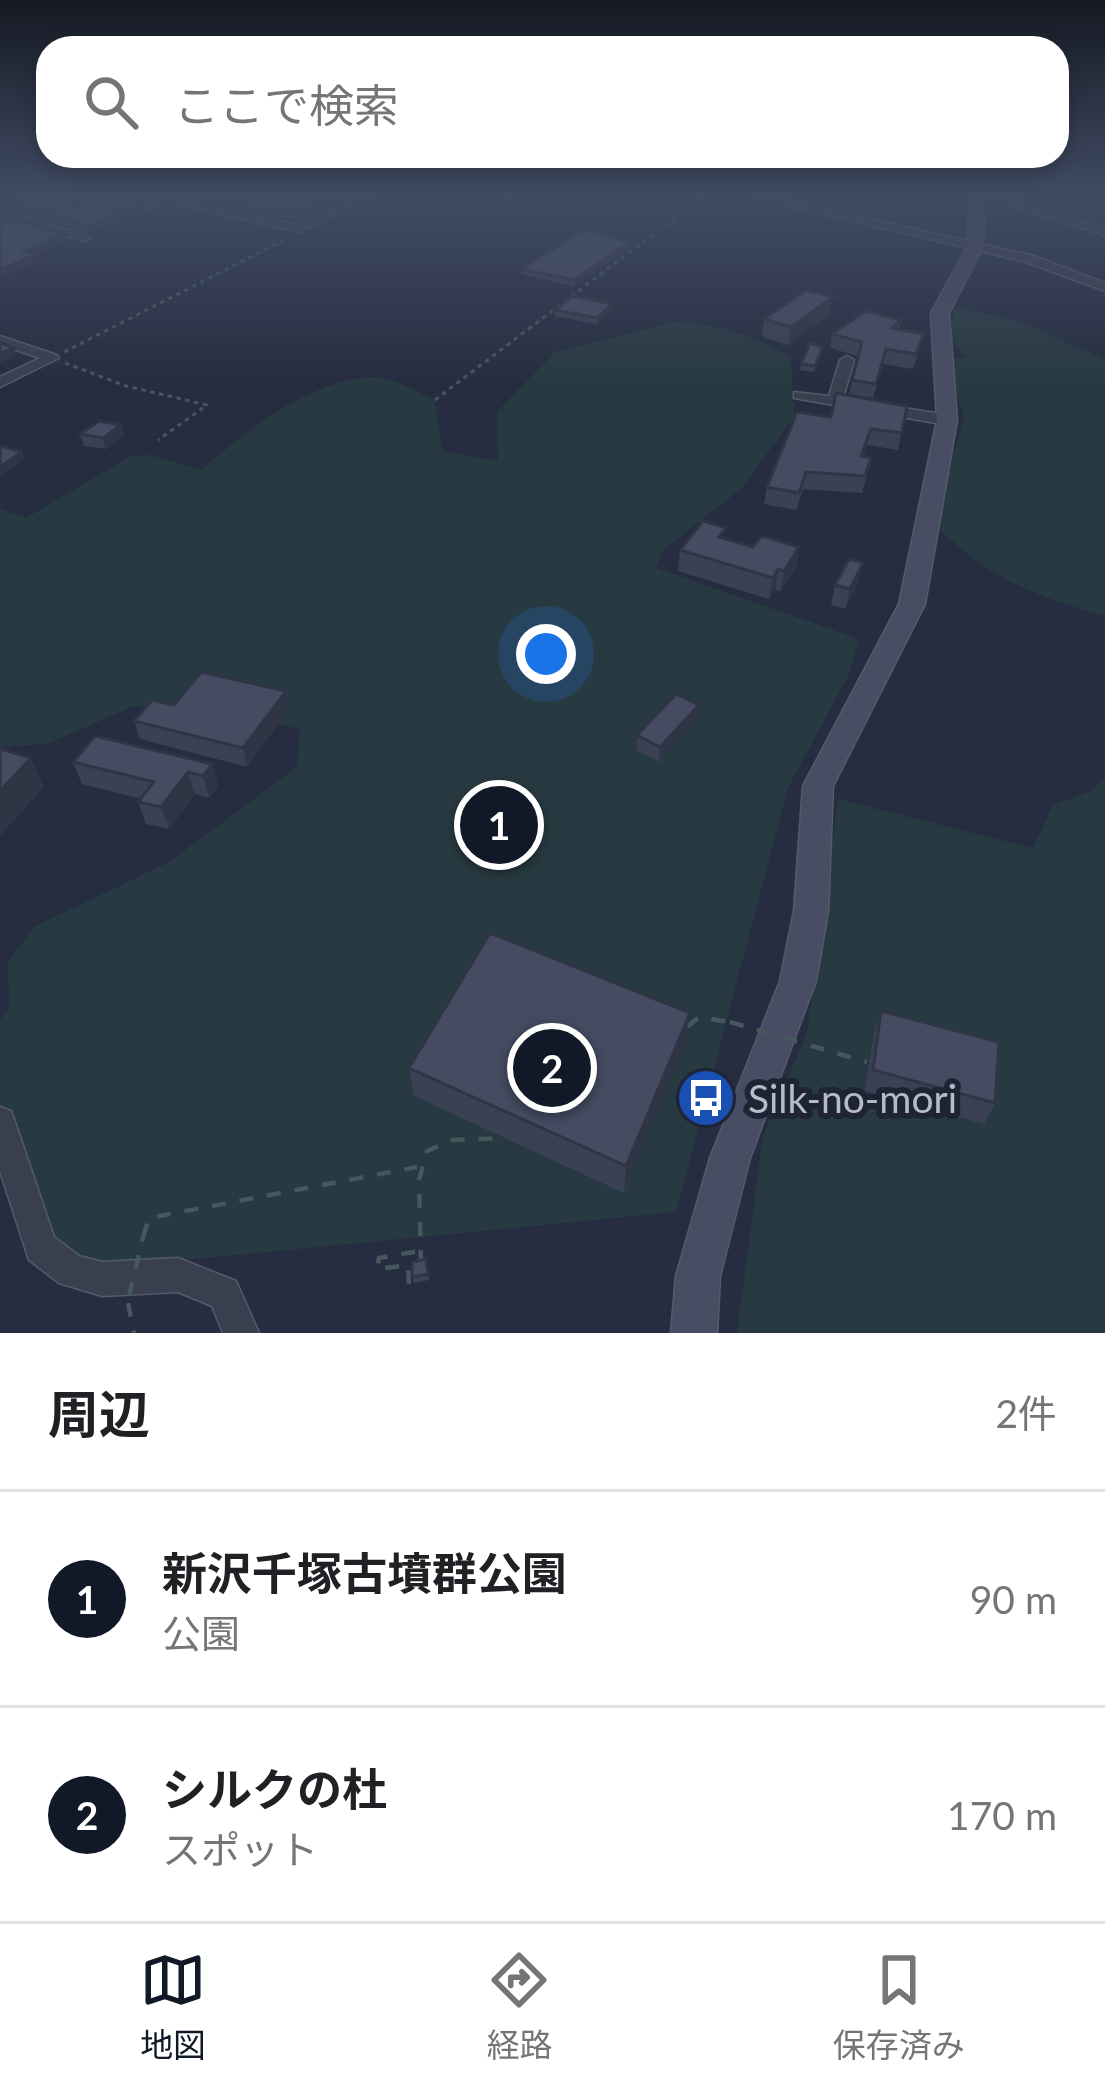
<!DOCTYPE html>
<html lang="ja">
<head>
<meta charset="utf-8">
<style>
  body { margin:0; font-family:Lato,"Noto Sans JP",sans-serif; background:#f2f2f2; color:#202124 }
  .you { position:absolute; left:546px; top:654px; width:42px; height:42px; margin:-30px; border:9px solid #fff; border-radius:50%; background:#1a73e8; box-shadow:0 0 0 18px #1a73e833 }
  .badge { display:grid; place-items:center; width:78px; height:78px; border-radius:50%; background:#111827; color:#fff; font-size:39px; font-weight:700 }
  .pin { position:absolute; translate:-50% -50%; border:6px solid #fff; box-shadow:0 3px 12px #0006 }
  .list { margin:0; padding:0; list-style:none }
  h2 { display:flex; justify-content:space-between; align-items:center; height:156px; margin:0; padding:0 48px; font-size:51px }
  h2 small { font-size:39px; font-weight:400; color:#757577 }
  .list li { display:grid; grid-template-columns:78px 1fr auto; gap:36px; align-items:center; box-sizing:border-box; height:216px; padding:0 48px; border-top:3px solid #e0e0e0 }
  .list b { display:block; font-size:45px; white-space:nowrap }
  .list p { margin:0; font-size:39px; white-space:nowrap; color:#757577 }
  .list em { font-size:39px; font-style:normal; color:#757577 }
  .icon { flex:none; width:66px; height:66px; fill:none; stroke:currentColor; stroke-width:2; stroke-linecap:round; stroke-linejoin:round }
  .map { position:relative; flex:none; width:1105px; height:1333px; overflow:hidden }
  .search { position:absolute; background:#fff; box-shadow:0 6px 18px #0003; left:36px; right:36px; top:36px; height:132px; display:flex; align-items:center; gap:30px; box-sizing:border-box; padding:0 42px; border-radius:36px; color:#757577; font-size:45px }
  .sheet { height:588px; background:#fff }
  nav { display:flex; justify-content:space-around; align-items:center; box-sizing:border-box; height:168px; border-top:3px solid #e0e0e0; background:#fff; font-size:33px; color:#757577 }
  nav a { display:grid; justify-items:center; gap:6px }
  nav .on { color:#111827 }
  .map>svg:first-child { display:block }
  .green { fill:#283a41 }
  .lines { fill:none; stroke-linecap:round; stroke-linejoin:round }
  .minor-casing { stroke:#555a6a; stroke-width:3 }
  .secondary-casing { stroke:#555a6a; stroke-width:3 }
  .path-far1 { stroke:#46575e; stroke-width:3; stroke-dasharray:4.5 4.5; stroke-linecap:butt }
  .path { stroke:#46575e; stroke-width:4.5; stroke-dasharray:14 14; stroke-linecap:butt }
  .minor { fill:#3a3f50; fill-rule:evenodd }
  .secondary { fill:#484d63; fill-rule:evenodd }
  .path-bridge { stroke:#46575e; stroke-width:4.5; stroke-dasharray:14 14; stroke-linecap:butt }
  .wall { fill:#3b4154 }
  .shaded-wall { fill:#303545 }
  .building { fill:#454c62; stroke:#303545; stroke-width:3 }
  .labels { text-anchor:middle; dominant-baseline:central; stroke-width:12; stroke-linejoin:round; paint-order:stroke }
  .near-poi-label { font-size:39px; fill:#b6bbca; stroke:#1f2435; text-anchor:start }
</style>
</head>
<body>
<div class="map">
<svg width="1105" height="1333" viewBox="0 0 1105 1333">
  <rect width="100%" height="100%" fill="#262d40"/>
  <!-- green -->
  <path class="green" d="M955 307 1016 320 1105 359V616C1034 595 987 579 934 523L964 419 947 359 966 357 949 339Z
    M673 322C717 324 752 334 791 357L794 417 741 489 663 550 656 568 859 639 849 674 788 788 676 1212 71 1271 27 1208 21 1138 0 1117V1020L10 1007 7 963 34 927 169 862 297 767 300 729 187 703 131 707 47 744 0 747V509L26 518 131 456 150 455 201 470C248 430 307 381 373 377 392 376 418 393 435 400L442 451 498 461 497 412 555 352Z
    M1105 776V1333H737L763 1136 807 1033 838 799 1033 848 1053 805 1091 791Z"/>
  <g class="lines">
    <defs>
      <path id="minor" d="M43 197H61L85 206 80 209Z
        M190 197H205L193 204 298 225 356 197H370L299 232 177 205Z
        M751 197H772L1034 256 1105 283V291L1026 262Z
        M980 197H998L1105 228V235Z
        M0 209 89 236 91 238 85 241 0 216Z
        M0 336 57 355 59 358 0 387V377L40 358 0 345Z
        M847 356 854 360 843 398 947 415 955 420 947 425 794 398V392L829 396 840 360Z
        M0 1107 11 1111 15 1122 54 1237 79 1256 102 1262 178 1258 236 1281 259 1333H223L212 1306 178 1292 102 1296 59 1283 29 1260 0 1171Z"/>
      <path id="secondary" d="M970 197H984L983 247 949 313 957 420 925 604 833 786 828 911 816 981 750 1158 720 1276 717 1333H671L676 1276 710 1158 780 981 794 911 803 786 899 604 937 420 931 313 967 247Z"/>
    </defs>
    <!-- minor casing -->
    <use href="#minor" class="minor-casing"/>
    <!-- secondary casing -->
    <use href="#secondary" class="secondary-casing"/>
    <!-- path-far1 -->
    <path class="path-far1" d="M64 352 286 239
      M65 363 126 386 207 405 158 440
      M435 400 702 197"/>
    <!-- path -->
    <path class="path" d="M687 1027 699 1017 730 1022
      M143 1237 149 1218 417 1167
      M421 1264 419 1180 427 1151 452 1140 505 1138
      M409 1284 408 1265 377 1269 379 1258 419 1251
      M128 1303 134 1333"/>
    <!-- minor -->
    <use href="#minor" class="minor"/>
    <!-- secondary -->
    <use href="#secondary" class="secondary"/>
    <!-- path-bridge -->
    <path class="path-bridge" d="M730 1022 867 1062
      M129 1296 143 1237"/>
  </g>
  <!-- wall -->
  <path class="wall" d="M71 197H182L175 201V209L161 214 143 210 89 233 18 209 16 203 77 207 83 204Z
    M205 197 240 198 345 197 297 220 206 202Z
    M631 242V247L574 286 521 274V269Z
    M612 304V310L597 324 555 316V310Z
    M830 314 788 345 762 337 764 319Z
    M901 320 899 329 920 348 913 369 883 364 873 398 849 394 858 356 830 348 832 334Z
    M822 353 814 372 800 370 801 364Z
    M907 406 898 450 867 445 863 457 867 475 862 493 803 489 796 510 764 504 767 487 831 417Z
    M121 425 124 436 106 449 84 446 80 434Z
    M724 538 753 547H799L796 567 780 592 775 590 769 599 678 571 680 550Z
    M858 583 845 609 831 605 835 585Z
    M174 705 289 709 247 767 140 739 134 721Z
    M699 705 698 720 659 762 636 750 637 735Z
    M73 762 212 764 218 786 209 798 195 794 169 829 146 824 138 802 141 799 82 784Z
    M881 1011 995 1103 984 1124 865 1091 874 1033Z
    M686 1041 624 1193 414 1096 409 1068Z
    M426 1259 429 1280 414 1283 412 1277Z"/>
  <!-- shaded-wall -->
  <path class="shaded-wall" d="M331 197H345L297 220 296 214Z
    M174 202 175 209 161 214 159 208Z
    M142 204 143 210 89 233 87 226Z
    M66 234 68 241 26 257 24 251Z
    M631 242V247L574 286V280Z
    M37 254 39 261 0 278V270Z
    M833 297 830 314 788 345 791 327Z
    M612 304V310L597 324V318Z
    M14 348 16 355 0 363V354Z
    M121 425 124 436 106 449 103 438Z
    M22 452 24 459 0 477V467Z
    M799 547 796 567 780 592 784 571Z
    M863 563 858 583 845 609 850 589Z
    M778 569 775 590 769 599 773 578Z
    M286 691 289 709 247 767 243 748Z
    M699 705 698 720 659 762 660 747Z
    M31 758 44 787 0 836V791Z
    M212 764 218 786 209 798 203 776Z
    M188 772 195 794 169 829 161 807Z
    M690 1013 686 1041 624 1193 626 1166Z"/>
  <!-- building -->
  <path class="building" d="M27 197H51L77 207 88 201 81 197H173L174 202 159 208 142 204 87 226 16 203Z
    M212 197 240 198 331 197 296 214Z
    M0 215 66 234 24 251 37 254 0 270Z
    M584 229 631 242 574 280 521 269Z
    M806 290 833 297 791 327 764 319Z
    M572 296 612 304 597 318 555 310Z
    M866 311 901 320 892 328 924 334 916 354 886 349 876 384 852 380 862 342 832 334Z
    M0 343 14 348 0 354Z
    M810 343 823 347 815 366 801 364Z
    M836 393 907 406 902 433 871 429 861 456 871 458 865 476 806 472 799 493 767 487 797 412 831 417Z
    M99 421 121 425 103 438 80 434Z
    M0 446 22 452 0 467Z
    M703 521 726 528 719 537 753 547 761 536 799 547 784 571 778 569 773 578 680 550Z
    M849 559 863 563 850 589 835 585Z
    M201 672 286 691 243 748 134 721 152 700 174 705Z
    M676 694 699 705 660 747 637 735Z
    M95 736 212 764 203 776 188 772 161 807 138 802 154 782 73 762Z
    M0 749 31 758 0 791Z
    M490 933 690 1013 626 1166 409 1068Z
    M881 1011 999 1042 995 1103 873 1070Z
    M426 1259 428 1274 412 1277V1262Z"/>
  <!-- sky -->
  <linearGradient id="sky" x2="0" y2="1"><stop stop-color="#151923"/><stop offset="0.51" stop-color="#414c64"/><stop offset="1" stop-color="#414c64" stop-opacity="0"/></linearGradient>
  <rect width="1105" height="384" fill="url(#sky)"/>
  <!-- icons -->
  <defs>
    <symbol id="bus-disc" viewBox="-11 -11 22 22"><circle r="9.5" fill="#1a4fb4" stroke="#1f2435"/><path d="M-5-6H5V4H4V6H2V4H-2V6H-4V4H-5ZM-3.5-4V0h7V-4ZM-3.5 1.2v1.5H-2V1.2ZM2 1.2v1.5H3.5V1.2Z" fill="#fff"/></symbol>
  </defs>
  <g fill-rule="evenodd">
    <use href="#bus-disc" x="673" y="1065" width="66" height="66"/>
  </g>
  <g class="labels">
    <!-- near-poi labels -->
    <g class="near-poi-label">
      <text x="748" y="1098">Silk-no-mori</text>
    </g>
  </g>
</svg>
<div class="you"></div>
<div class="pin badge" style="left:499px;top:825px">1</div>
<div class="pin badge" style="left:552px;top:1068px">2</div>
<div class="search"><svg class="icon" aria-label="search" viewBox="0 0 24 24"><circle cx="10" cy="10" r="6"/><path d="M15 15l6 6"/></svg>ここで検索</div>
</div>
<section class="sheet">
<h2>周辺<small>2件</small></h2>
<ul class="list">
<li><span class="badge">1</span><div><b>新沢千塚古墳群公園</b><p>公園</p></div><em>90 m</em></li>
<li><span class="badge">2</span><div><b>シルクの杜</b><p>スポット</p></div><em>170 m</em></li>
</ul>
</section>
<nav>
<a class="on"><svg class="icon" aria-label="map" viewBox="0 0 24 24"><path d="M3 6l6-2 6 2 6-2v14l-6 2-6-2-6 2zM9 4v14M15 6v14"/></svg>地図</a>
<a><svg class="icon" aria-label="directions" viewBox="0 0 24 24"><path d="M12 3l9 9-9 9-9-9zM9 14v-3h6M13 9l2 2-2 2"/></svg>経路</a>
<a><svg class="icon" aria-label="saved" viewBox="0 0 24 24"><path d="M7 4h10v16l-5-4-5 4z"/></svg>保存済み</a>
</nav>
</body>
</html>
